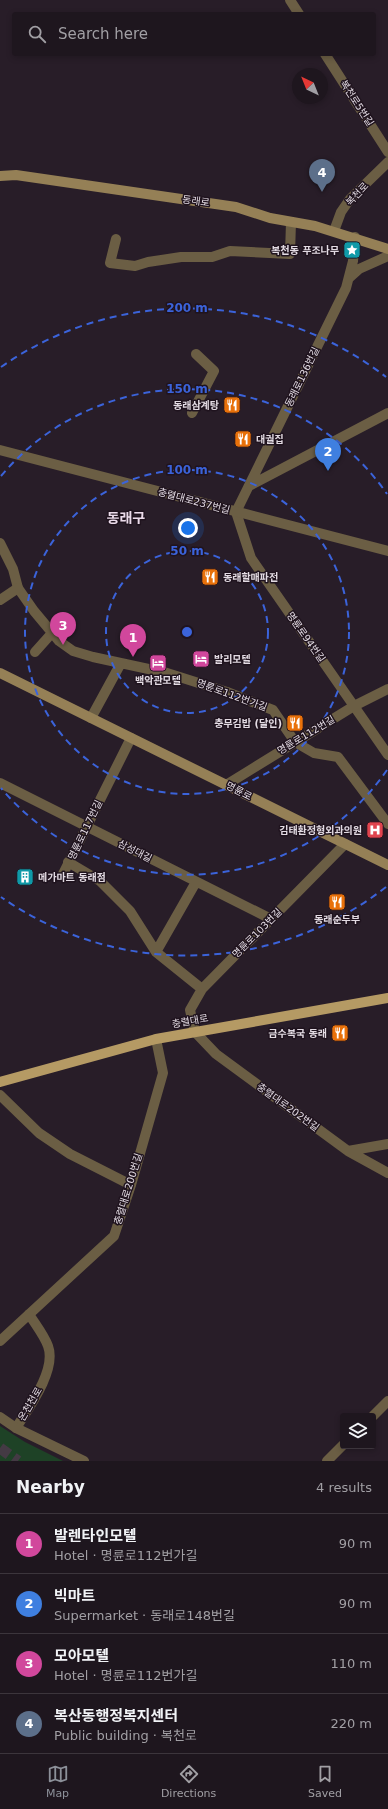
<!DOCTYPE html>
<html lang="en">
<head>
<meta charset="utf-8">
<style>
  body { margin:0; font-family:"DejaVu Sans","Noto Sans KR",sans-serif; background:#261f27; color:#f1f3f6 }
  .controls { position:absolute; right:12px; bottom:12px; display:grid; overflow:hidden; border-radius:4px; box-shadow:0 2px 6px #0003 }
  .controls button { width:36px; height:36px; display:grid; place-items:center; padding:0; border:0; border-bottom:1px solid #3c353c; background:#1e161e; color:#f1f3f6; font:20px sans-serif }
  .compass { position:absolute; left:292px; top:68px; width:36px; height:36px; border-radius:50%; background:#1e161e; box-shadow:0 2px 6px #0003; rotate:317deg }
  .you { position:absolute; left:188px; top:528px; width:14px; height:14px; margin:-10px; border:3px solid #fff; border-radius:50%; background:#1a73e8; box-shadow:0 0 0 6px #1a73e833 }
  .badge { display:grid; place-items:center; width:26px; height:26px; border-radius:50%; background:#8c9099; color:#fff; font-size:13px; font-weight:700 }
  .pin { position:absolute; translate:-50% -33px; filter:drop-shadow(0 1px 2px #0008) }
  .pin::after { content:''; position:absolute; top:21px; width:14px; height:12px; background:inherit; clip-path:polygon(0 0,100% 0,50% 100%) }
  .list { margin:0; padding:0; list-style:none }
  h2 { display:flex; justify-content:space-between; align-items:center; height:52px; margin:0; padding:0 16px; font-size:17px }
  h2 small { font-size:13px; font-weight:400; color:#a19fa4 }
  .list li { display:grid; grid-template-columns:26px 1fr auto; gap:12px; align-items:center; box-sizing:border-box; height:60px; padding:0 16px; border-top:1px solid #3c353c }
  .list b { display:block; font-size:15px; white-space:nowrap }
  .list p { margin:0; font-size:13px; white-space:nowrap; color:#a19fa4 }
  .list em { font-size:13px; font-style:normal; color:#a19fa4 }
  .icon { flex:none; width:22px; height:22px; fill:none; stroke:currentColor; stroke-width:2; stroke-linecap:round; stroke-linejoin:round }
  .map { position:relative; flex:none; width:388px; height:1461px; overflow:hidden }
  .search { position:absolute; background:#1e161e; box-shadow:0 2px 6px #0003; left:12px; right:12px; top:12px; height:44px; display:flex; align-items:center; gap:10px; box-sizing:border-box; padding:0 14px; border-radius:4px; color:#a19fa4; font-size:15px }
  .sheet { height:292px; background:#1e161e }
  nav { display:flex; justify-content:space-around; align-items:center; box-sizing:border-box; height:56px; border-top:1px solid #3c353c; background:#1e161e; font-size:11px; color:#a19fa4 }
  nav a { display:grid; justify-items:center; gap:2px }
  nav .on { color:#8c9099 }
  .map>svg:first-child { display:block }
  .green { fill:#1e4226 }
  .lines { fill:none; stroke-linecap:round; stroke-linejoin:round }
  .trunk-tunnel { stroke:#443a44; stroke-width:11; stroke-dasharray:11 5.5; stroke-linecap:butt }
  .minor { stroke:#6b5e44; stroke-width:10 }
  .tertiary { stroke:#6b5e44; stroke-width:10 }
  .secondary { stroke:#958056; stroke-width:10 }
  .primary { stroke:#b59a64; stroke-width:10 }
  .ring { fill:none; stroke:#3b63da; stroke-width:2; stroke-dasharray:7 5 }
  .labels { text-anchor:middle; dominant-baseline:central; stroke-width:3; stroke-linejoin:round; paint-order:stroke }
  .street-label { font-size:10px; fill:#e3dbe3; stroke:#1f131e }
  .poi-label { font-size:10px; font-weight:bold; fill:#e3dbe3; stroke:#1f131e; text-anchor:end }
  .district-label { font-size:14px; font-weight:bold; fill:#ebdbea; stroke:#1f131e }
  .centre { fill:#3b63da; stroke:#1f131e; stroke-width:2 }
  .ring-label { font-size:12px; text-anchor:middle; font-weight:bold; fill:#3b63da; stroke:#1f131e; stroke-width:3; stroke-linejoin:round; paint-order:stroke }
</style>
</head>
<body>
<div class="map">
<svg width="388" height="1461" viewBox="0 0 388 1461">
  <rect width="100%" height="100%" fill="#281d28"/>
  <!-- green -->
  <path class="green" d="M0 1426 25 1442 63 1461H0Z"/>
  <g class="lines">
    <!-- trunk-tunnel -->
    <path class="trunk-tunnel" d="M0 1448 18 1461"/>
    <!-- minor -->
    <path class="minor" d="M290 0 299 14
      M325 54 388 152
      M355 237 353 261 346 288 236 512 251 558 388 755
      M116 239 110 263 135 266 148 262 181 257H212L230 251 290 254 291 222
      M349 278 359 269 388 256
      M192 413 214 371 196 354
      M249 486 388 413
      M0 543 13 569 18 588 34 611 59 641 73 651 93 657 167 673 227 692 273 710 295 742 314 753 338 757 388 824
      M35 652 52 633
      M91 718 121 663
      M0 783 271 919
      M226 785 354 706 388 689
      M345 844 202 989 190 1010 195 1032 216 1054 348 1151 388 1173
      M68 862 100 881 130 911 156 952 202 989
      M63 874 131 738
      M156 952 196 882
      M0 1095 39 1133 70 1154 131 1185
      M348 1151 388 1144
      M0 1341 114 1236 131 1185 163 1073 156 1039
      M373 1416 388 1401
      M16 1428C28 1409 57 1370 48 1346 44 1335 35 1324 29 1314
      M327 1461 343 1445"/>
    <!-- tertiary -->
    <path class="tertiary" d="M334 231 341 212 350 199 388 162
      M0 450 388 551
      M0 600 18 588
      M0 1417 16 1428 84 1461"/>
    <!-- secondary -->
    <path class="secondary" d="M0 176 16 175 236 207 270 218 315 226 388 249
      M0 673 388 865"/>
    <!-- primary -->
    <path class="primary" d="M0 1082 156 1039 388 998"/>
  </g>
  <!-- distance rings -->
  <g class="ring">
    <circle cx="187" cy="632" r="81"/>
    <circle cx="187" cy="632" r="162"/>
    <path d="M387 770A243 243 0 0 1 1 788M1 476A243 243 0 0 1 387 494"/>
    <path d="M386 887A324 324 0 0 1 1 897M1 367A324 324 0 0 1 386 377"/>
  </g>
  <!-- icons -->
  <defs>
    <symbol id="sight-square" viewBox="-11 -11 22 22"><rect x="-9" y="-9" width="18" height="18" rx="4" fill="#0f9aa8" stroke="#1f131e"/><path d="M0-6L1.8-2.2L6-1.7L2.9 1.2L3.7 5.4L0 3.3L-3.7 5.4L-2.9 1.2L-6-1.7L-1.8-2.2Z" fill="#fff"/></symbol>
    <symbol id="restaurant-square" viewBox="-11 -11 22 22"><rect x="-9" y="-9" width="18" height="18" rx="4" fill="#e8710a" stroke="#1f131e"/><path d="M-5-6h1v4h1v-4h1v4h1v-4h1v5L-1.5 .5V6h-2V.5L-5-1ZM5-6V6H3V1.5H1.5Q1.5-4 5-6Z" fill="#fff"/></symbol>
    <symbol id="hotel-square" viewBox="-11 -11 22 22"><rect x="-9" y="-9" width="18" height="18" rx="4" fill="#d1479c" stroke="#1f131e"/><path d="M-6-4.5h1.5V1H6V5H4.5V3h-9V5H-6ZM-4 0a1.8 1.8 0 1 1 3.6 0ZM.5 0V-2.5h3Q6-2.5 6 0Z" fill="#fff"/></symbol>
    <symbol id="hospital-square" viewBox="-11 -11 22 22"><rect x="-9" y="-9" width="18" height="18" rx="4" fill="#e0444e" stroke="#1f131e"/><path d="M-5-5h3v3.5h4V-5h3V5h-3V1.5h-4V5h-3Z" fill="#fff"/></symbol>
    <symbol id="building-square" viewBox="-11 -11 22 22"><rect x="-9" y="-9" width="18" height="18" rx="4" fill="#0f9aa8" stroke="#1f131e"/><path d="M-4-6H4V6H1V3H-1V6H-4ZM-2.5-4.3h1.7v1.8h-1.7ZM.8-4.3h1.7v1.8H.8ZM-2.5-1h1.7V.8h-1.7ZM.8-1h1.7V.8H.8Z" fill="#fff"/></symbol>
  </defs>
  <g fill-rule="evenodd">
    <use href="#sight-square" x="342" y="240" width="20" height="20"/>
    <use href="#restaurant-square" x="222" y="395" width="20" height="20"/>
    <use href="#restaurant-square" x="233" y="429" width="20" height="20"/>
    <use href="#restaurant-square" x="200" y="567" width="20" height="20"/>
    <use href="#hotel-square" x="191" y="649" width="20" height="20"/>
    <use href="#hotel-square" x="148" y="653" width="20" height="20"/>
    <use href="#restaurant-square" x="285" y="713" width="20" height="20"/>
    <use href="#hospital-square" x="365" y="820" width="20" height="20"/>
    <use href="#building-square" x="15" y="867" width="20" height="20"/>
    <use href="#restaurant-square" x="327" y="892" width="20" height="20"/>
    <use href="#restaurant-square" x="330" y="1023" width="20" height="20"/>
  </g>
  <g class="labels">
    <!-- street labels -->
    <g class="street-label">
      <text transform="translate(357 103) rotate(57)">복천로5번길</text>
      <text transform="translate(357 194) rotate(-47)">복천로</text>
      <text transform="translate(196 201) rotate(8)">동래로</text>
      <text transform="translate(302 377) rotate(-64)">동래로136번길</text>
      <text transform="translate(194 501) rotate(15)">충렬대로237번길</text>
      <text transform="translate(306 637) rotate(55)">명륜로94번길</text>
      <text transform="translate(232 695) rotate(20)">명륜로112번가길</text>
      <text transform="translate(306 735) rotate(-31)">명륜로112번길</text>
      <text transform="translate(239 791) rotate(27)">명륜로</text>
      <text transform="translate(85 830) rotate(-64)">명륜로117번길</text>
      <text transform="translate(135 851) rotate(27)">삼성대길</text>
      <text transform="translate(257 933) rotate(-45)">명륜로103번길</text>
      <text transform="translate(190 1021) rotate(-10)">충렬대로</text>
      <text transform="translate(288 1107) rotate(36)">충렬대로202번길</text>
      <text transform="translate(128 1189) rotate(-73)">충렬대로200번길</text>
      <text transform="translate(30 1404) rotate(-60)">온천천로</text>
    </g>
    <!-- poi labels -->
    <g class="poi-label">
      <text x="339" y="250">복천동 푸조나무</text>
      <text x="219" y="405">동래삼계탕</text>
      <text x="256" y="439" text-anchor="start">대궐집</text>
      <text x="223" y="577" text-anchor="start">동래할매파전</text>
      <text x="214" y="659" text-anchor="start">발리모텔</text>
      <text x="158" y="680" text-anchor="middle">백악관모텔</text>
      <text x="282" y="723">충무김밥 (달인)</text>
      <text x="362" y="830">김태환정형외과의원</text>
      <text x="38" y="877" text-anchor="start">메가마트 동래점</text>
      <text x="337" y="919" text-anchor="middle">동래순두부</text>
      <text x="327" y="1033">금수복국 동래</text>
    </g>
    <!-- district labels -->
    <g class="district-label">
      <text x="126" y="518">동래구</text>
    </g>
  </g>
  <circle cx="187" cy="632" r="6" class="centre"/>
  <g class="ring-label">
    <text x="187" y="312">200 m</text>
    <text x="187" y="393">150 m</text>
    <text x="187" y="474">100 m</text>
    <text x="187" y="555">50 m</text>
  </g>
</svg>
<div class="controls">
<button><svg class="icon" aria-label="layers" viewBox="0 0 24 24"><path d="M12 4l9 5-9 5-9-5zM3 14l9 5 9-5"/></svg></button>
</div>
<svg class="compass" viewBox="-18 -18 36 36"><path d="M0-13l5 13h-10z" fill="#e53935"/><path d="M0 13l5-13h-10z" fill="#a19fa4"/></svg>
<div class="you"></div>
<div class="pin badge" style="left:133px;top:657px;background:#d1479c">1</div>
<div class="pin badge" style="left:328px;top:471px;background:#3f7fe0">2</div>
<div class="pin badge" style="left:63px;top:645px;background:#d1479c">3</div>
<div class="pin badge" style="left:322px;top:192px;background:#5c6f8a">4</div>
<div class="search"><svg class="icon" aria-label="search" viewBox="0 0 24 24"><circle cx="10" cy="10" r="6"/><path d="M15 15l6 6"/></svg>Search here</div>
</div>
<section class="sheet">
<h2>Nearby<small>4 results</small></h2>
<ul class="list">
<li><span class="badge" style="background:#d1479c">1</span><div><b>발렌타인모텔</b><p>Hotel · 명륜로112번가길</p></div><em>90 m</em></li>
<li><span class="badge" style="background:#3f7fe0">2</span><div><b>빅마트</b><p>Supermarket · 동래로148번길</p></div><em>90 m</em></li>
<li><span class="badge" style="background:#d1479c">3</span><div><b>모아모텔</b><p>Hotel · 명륜로112번가길</p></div><em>110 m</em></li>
<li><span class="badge" style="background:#5c6f8a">4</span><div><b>복산동행정복지센터</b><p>Public building · 복천로</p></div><em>220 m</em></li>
</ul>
</section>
<nav>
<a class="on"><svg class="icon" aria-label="map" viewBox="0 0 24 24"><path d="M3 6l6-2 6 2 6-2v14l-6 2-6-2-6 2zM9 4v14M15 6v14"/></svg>Map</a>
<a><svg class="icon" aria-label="directions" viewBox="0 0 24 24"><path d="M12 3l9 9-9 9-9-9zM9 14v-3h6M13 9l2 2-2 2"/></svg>Directions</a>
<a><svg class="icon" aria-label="saved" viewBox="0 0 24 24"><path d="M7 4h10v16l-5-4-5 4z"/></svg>Saved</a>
</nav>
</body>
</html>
